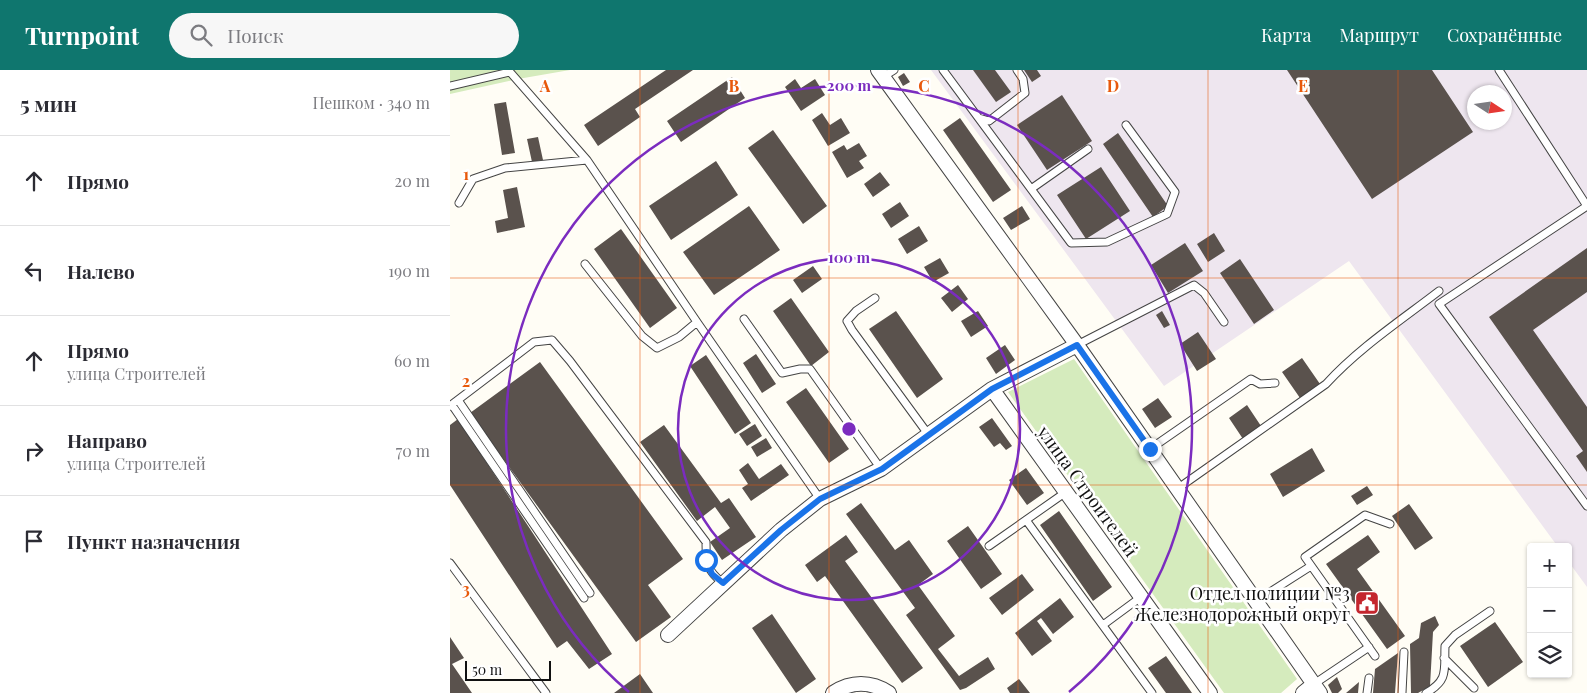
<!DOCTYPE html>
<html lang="ru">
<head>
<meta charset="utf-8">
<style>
  body { margin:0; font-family:"Playfair Display",serif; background:#f7f7f7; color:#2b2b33 }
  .controls { position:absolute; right:15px; bottom:15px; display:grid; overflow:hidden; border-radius:5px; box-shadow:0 1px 4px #0004 }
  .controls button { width:45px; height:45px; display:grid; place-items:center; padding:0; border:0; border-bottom:1px solid #e1e1e2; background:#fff; color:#2b2b33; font:25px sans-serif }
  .compass { position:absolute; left:1017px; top:15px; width:45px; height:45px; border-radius:50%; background:#fff; box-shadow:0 1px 4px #0004; rotate:102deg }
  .scale { position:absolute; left:15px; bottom:12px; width:86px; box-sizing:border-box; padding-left:5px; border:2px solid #111; border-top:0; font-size:14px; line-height:18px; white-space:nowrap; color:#111; -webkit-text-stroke:4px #fff; paint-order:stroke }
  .stop { position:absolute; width:15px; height:15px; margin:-11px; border:4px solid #1a73e8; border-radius:50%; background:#fff }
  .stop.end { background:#1a73e8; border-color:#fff; box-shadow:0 1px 5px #0008 }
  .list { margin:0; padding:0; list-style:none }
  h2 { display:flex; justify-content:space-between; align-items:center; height:65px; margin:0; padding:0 20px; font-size:21px }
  h2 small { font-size:16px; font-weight:400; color:#7c7c81 }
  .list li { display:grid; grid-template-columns:32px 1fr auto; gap:15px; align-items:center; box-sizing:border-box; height:90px; padding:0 20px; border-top:1px solid #e1e1e2 }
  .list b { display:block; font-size:19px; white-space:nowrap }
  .list p { margin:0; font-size:16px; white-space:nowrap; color:#7c7c81 }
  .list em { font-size:16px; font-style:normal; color:#7c7c81 }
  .icon { flex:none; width:28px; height:28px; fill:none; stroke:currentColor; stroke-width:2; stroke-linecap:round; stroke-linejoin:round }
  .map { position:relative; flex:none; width:1137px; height:623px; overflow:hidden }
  header { display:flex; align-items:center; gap:30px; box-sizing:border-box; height:70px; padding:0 25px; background:#0f766e; color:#fff }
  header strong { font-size:24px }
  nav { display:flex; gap:28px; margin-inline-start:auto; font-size:18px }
  .search { width:350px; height:45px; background:#f7f7f7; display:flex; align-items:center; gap:12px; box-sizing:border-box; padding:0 18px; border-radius:28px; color:#7c7c81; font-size:19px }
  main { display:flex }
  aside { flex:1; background:#fff }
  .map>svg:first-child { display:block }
  .industrial { fill:#eee6ef; fill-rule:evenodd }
  .green { fill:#d5ebbd }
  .building { fill:#5a524d }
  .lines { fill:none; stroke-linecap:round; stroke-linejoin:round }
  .lane-casing { stroke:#444; stroke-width:9 }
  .street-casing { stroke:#444; stroke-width:16 }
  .lane { stroke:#fff; stroke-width:7 }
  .street { stroke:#fff; stroke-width:14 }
  .route { stroke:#1a73e8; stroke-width:6 }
  .grid { fill:none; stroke:#e8590c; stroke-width:1; stroke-opacity:0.55 }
  .ring { fill:none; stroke:#7b2cbf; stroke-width:2.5 }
  .labels { text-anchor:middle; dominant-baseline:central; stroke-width:5; stroke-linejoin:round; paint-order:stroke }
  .street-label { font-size:18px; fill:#111; stroke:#fff }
  .poi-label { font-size:18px; fill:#111; stroke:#fff; text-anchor:end }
  .grid-label { font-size:16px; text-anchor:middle; font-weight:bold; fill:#e8590c; stroke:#fff; stroke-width:5; stroke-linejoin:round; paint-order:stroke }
  .centre { fill:#7b2cbf; stroke:#fff; stroke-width:2.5 }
  .ring-label { font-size:15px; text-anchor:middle; font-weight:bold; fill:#7b2cbf; stroke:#fff; stroke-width:5; stroke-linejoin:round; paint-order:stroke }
</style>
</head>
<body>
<header>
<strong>Turnpoint</strong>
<div class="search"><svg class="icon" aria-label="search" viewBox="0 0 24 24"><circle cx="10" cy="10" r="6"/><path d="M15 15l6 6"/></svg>Поиск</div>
<nav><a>Карта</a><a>Маршрут</a><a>Сохранённые</a></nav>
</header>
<main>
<aside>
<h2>5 мин<small>Пешком · 340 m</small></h2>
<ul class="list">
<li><svg class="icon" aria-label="ahead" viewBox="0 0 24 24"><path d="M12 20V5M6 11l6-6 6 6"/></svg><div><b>Прямо</b></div><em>20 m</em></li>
<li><svg class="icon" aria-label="left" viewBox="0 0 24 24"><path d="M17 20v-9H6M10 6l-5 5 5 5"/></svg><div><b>Налево</b></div><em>190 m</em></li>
<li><svg class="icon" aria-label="ahead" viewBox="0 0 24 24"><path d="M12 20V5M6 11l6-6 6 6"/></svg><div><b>Прямо</b><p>улица Строителей</p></div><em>60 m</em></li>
<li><svg class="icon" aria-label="right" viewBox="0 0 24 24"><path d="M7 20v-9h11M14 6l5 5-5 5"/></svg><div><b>Направо</b><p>улица Строителей</p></div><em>70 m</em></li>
<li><svg class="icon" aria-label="arrive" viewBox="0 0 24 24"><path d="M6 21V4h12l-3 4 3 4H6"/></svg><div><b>Пункт назначения</b></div></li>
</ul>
</aside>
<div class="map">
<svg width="1137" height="623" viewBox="0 0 1137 623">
  <rect width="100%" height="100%" fill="#fffdf5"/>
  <!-- industrial -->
  <path class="industrial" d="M481 0H1137V517L1118 491V477H1108L899 191 714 316ZM1024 22H1054V52H1024Z"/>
  <!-- green -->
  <path class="green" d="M0 0H120L68 9 0 24Z
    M624 289 847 609 831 623H774L558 322Z"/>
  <!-- building -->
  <path class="building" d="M216 0H243L185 39 190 47 148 76 134 55Z
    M523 0H545L561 22 546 32Z
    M574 0H587L591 6 582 12Z
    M837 0H982L1023 62 922 129Z
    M454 3 460 12 453 16 448 7Z
    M282 7 295 28 231 72 217 51Z
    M345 9 351 18 365 9 375 25 351 41 335 17Z
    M612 25 642 71 597 100 567 55Z
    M56 32 65 83 52 85 44 34Z
    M372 43 380 55 391 48 400 63 378 76 362 50Z
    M510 48 561 120 543 132 493 60Z
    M323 60 377 136 353 154 298 78Z
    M668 63 718 136 703 147 653 74Z
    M88 67 93 90 82 92 77 69Z
    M409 73 417 86 409 91 414 98 397 108 382 82 394 75 397 80Z
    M266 91 288 125 221 170 199 136Z
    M651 97 680 141 636 169 607 125Z
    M430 102 440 115 423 127 414 114Z
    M67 117 75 157 47 163 45 151 58 148 53 120Z
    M450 132 459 146 441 158 432 144Z
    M299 136 330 180 264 225 233 182Z
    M572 136 580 149 561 160 553 148Z
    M469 156 478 171 457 184 448 169Z
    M171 159 227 238 200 258 144 179Z
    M764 163 775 181 758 192 747 174Z
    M735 173 753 201 718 223 701 195Z
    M1137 178V222L1083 260 1137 337V402L1126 386 1133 381 1039 247Z
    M490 188 499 203 483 212 474 197Z
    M790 189 824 240 804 254 770 203Z
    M363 196 372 209 352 223 343 210Z
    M508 215 518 229 502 242 491 228Z
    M341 228 379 282 361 296 323 241Z
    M446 241 493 309 467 328 419 259Z
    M528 241 538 256 521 267 511 251Z
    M712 241 720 255 714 258 706 245Z
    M748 262 766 289 747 301 730 274Z
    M555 275 565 290 546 304 536 288Z
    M306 284 326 314 312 323 293 293Z
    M256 285 301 353 285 364 240 296Z
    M852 288 870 314 850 328 832 302Z
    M90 292 233 489 198 515 221 547 186 572 20 343Z
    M356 318 399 379 379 393 336 332Z
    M708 328 722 347 705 358 692 339Z
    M797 335 811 356 793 369 779 348Z
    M542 348 562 376 556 380 550 373 544 377 529 357Z
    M8 349 162 584 139 599 117 571 107 578 0 415V355Z
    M305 354 312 366 297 376 289 364Z
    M214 355 271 433 279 428 306 467 272 490 260 472 280 458 265 437 247 451 190 372Z
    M316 368 322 378 307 387 301 377Z
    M862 378 875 401 833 427 820 404Z
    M298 393 309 409 331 394 339 405 301 431 292 418 298 414 289 400Z
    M576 398 594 423 577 435 559 410Z
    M917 416 923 425 907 435 901 426Z
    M411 433 445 480 459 470 483 504 468 515 505 566 488 579 509 606 538 587 545 599 516 618 510 620 456 545 465 538 396 444Z
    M959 434 983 468 965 480 942 446Z
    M609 441 662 517 643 531 590 455Z
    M518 456 552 504 531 519 497 471Z
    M396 465 408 482 395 491 473 598 452 613 375 506 367 512 355 495Z
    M918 465 930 482 907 499 955 566 937 579 876 494Z
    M572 504 584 520 552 545 539 528Z
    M610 528 624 547 603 564 591 548 587 551 602 571 582 586 565 563Z
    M322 544 366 609 346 623 302 558Z
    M985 546 989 555 983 562 980 616 968 623H961L960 574 969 568 971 553Z
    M1045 552 1073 592 1038 617 1010 576Z
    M0 567 14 588 2 594 22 623H0Z
    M948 583 945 623H923L925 599Z
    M716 586 742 623H716L698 598Z
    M190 604 203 623H164Z
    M887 607 892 619 888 623H882L878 615Z
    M569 609 580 623H560L557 618Z
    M909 612 908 623H896Z"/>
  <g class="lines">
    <defs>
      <path id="lane" d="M493 0 621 173 657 172 717 144 725 122 676 55
        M1049 0 1137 136
        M433 7 444 0
        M0 16 60 2 137 90
        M529 48 539 51 575 23 573 9 567 0
        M581 119 638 79
        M9 133 23 109 55 98 137 90 247 252
        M1137 136 989 234 1137 436
        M135 194 192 266 207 278 229 267 247 252 370 429
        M425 228 406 241 397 251 402 260 478 364
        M294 249 332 303 350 299H360L431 399
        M627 275 744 215 754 223 774 252
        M8 330 140 523
        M2 335 134 528
        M0 336 84 272 102 270 120 291 256 472C256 492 256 500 273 513
        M700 379 801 309 810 314 825 313
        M727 419 876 314C909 278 950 251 989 221
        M576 450 702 623
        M539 476 616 422
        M0 493 96 623
        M806 531 861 496
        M653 555 691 527
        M925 586 855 487 915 445 940 454
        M994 588 1024 618
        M864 614 919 577
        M917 623 919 608
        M952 623 954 582
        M976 623C999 610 994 600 995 576L1005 565 1040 541"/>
      <path id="street" d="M428 0 627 275 870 623
        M627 275 542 319 760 623
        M218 565 331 460 370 429 431 399 542 319
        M383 623C401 611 421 611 439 623
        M853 623 864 614"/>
    </defs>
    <!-- lane casing -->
    <use href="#lane" class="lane-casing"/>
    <!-- street casing -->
    <use href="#street" class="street-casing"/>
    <!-- lane -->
    <use href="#lane" class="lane"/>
    <!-- street -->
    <use href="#street" class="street"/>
  </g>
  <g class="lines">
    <!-- route -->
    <path class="route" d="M256 490 262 504 273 513 331 460 370 429 432 399 542 319 627 275 700 379"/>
  </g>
  <!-- grid -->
  <path class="grid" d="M190 0V623M379 0V623M568 0V623M758 0V623M948 0V623M0 208H1137M0 415H1137"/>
  <!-- distance rings -->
  <g class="ring">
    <circle cx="399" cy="359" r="171"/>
    <path d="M179 622A343 343 0 1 1 619 622"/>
  </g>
  <!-- icons -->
  <defs>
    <symbol id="civic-square" viewBox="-11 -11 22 22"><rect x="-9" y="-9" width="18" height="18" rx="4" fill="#c4262e" stroke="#fff"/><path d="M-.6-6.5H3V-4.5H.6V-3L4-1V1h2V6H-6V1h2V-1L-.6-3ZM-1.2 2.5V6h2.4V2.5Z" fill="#fff"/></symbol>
  </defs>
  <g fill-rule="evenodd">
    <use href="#civic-square" x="903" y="519" width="28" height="28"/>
  </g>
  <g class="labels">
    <!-- street labels -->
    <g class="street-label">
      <text transform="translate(638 421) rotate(54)">улица Строителей</text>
    </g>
    <!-- poi labels -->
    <g class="poi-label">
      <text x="900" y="523">Отдел полиции №3<tspan x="900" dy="21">Железнодорожный округ</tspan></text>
    </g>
  </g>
  <g class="grid-label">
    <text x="95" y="22">A</text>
    <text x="284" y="22">B</text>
    <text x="474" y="22">C</text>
    <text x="663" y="22">D</text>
    <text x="853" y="22">E</text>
    <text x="16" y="110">1</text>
    <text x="16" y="317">2</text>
    <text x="16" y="525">3</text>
  </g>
  <circle cx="399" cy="359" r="8" class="centre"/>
  <g class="ring-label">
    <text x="399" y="21">200 m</text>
    <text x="399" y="193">100 m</text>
  </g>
</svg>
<div class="controls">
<button>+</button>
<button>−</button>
<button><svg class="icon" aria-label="layers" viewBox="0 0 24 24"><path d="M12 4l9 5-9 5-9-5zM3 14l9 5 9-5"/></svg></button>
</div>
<svg class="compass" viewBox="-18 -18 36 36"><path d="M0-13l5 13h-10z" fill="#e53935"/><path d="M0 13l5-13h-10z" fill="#7c7c81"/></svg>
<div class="scale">50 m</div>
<div class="stop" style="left:256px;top:490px"></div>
<div class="stop end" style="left:700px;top:379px"></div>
</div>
</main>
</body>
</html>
